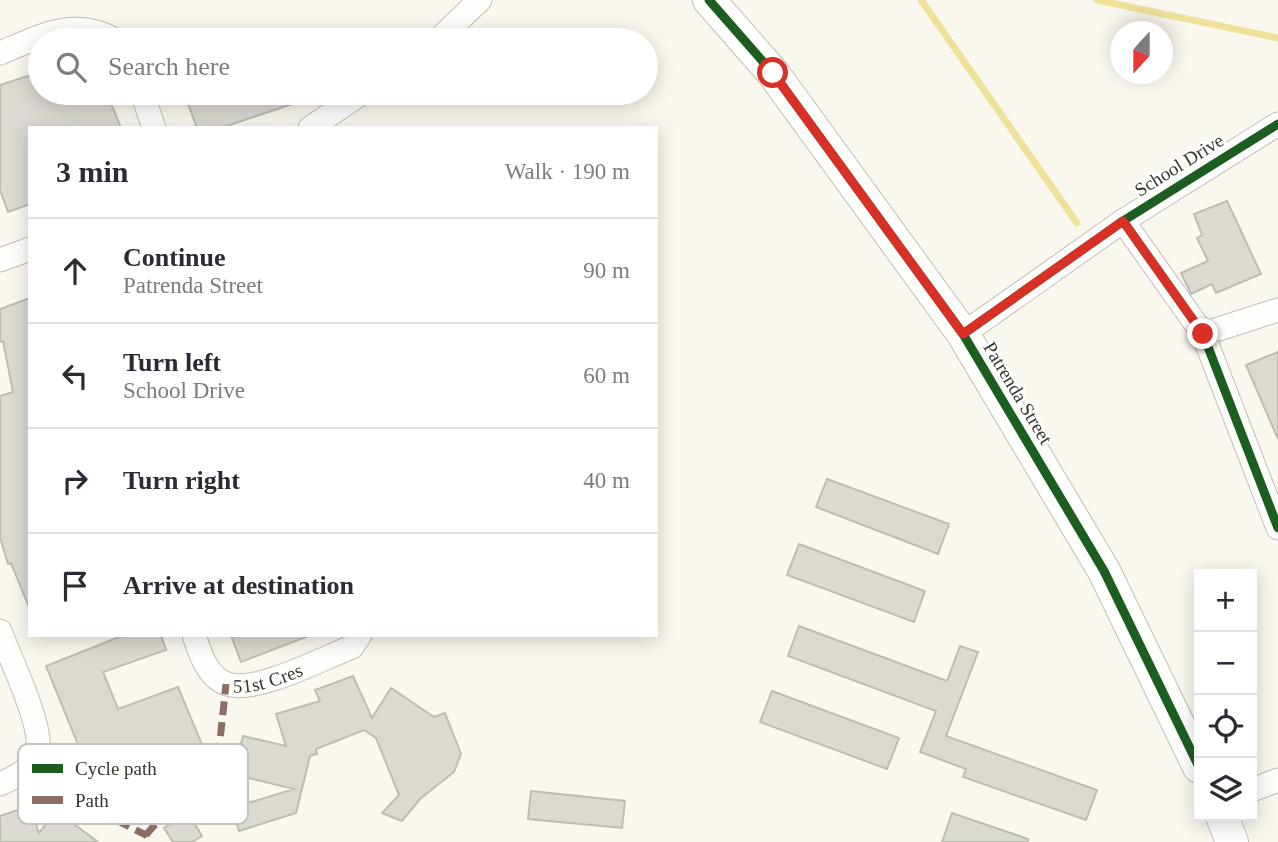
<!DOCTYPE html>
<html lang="en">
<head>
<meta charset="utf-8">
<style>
  body { margin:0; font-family:"Times New Roman",serif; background:#f2f2f3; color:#2b2b33 }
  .controls { position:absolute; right:21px; bottom:21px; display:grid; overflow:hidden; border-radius:0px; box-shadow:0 4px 18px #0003 }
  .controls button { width:63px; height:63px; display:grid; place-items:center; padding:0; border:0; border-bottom:2px solid #e1e1e2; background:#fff; color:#2b2b33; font:35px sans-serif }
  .compass { position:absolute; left:1110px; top:21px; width:63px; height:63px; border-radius:50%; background:#fff; box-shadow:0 4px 18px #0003; rotate:201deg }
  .stop { position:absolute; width:21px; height:21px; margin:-16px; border:5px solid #d93025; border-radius:50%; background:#fff }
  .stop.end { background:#d93025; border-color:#fff; box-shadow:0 2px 7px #0008 }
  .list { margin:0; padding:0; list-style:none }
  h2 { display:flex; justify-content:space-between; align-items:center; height:91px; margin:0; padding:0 28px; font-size:30px }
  h2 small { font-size:23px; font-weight:400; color:#7c7c81 }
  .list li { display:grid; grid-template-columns:46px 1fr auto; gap:21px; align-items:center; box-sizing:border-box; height:105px; padding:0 28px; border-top:2px solid #e1e1e2 }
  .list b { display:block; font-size:26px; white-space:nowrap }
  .list p { margin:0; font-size:23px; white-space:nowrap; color:#7c7c81 }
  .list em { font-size:23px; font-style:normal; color:#7c7c81 }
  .icon { flex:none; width:38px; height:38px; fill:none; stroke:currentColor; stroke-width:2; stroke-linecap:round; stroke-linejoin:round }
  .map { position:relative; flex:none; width:1278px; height:842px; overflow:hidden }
  .search { position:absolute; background:#fff; box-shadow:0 4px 18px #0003; left:28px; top:28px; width:630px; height:77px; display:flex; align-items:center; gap:18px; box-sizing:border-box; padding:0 24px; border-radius:38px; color:#7c7c81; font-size:26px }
  .panel { position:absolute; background:#fff; box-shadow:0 4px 18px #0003; left:28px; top:126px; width:630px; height:511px; border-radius:0px }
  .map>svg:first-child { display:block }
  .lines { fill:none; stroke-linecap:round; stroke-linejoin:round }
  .stream { stroke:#eee29b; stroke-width:7 }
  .building { fill:#dbd9d1; stroke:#bebdb5; stroke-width:2 }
  .street-casing { stroke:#c0beb6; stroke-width:25 }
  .secondary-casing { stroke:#c0beb6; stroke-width:34 }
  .street { stroke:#fefefc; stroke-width:23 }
  .secondary { stroke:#fefefc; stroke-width:32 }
  .quiet { stroke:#8d6e63; stroke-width:7; stroke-dasharray:14 7; stroke-linecap:butt }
  .cycleway-casing { stroke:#fff; stroke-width:13 }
  .cycleway { stroke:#1b5e20; stroke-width:9 }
  .route { stroke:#d93025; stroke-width:9 }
  .labels { text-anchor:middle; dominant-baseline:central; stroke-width:5; stroke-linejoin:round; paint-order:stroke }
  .street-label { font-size:19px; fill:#35342d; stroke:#fff }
  .key { fill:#fff; stroke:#c2c2c0; stroke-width:2 }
  .key-label { font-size:19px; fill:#35342d }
</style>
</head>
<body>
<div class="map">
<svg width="1278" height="842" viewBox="0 0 1278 842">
  <rect width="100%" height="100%" fill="#faf8ee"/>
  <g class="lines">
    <!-- stream -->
    <path class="stream" d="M921 0 1077 223
      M1097 0 1278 38"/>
  </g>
  <!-- building -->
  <path class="building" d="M40 72V93H107L121 128H30V204L8 212 0 190V85Z
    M184 93H315L316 96 221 128H197Z
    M1227 201 1261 274 1216 293 1212 284 1191 294 1181 273 1208 261 1197 238 1202 235 1194 214Z
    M30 298V607H29L11 563 8 564 0 537V396L13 392 3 341 0 342V309Z
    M1278 352V439L1246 365Z
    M827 479 949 524 938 554 816 507Z
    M799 544 925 591 914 622 787 575Z
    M799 626 947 681 960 646 978 652 946 736 1097 790 1086 820 963 777 966 769 920 752 936 711 788 656Z
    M124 635H161L166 650 103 672 118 709 178 687 203 747 97 791 46 666Z
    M231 635H305L306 637 241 662Z
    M353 676 372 718 391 688 434 717 445 713 461 754 454 772 420 799 402 821 382 813 399 795 376 738 364 730 316 749 317 754 310 756 296 813 239 831 232 808 294 789 233 774 243 736 286 746 276 714 320 701 315 690Z
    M772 691 899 738 887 769 760 722Z
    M531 791 625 801 622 828 528 819Z
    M29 806 39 833 56 811 98 842H0V816Z
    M188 813 202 836 192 842H173L164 828Z
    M952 813 1028 839V842H942Z"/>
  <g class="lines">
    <defs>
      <g id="street">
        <path d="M438 40 480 0"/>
        <path d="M0 53C39 37 75 16 115 40"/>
        <path d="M142 93 154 128"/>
        <path d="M310 128 362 93"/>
        <path d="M1123 221 1203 334 1278 528"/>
        <path d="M0 260 30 249"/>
        <path d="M963 334 1123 221 1278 124"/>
        <path d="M1203 334 1278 310"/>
        <path d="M0 631C10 658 41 722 38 747 36 767 16 777 0 784"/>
        <path id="s1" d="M194 635C200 653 207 677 227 684 256 694 323 658 352 647L360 635"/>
        <path d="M1252 790 1278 780"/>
      </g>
      <path id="secondary" d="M709 0 773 73 963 334 1104 571 1199 767
        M1222 816 1232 842"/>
    </defs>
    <!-- street casing -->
    <use href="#street" class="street-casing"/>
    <!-- secondary casing -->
    <use href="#secondary" class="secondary-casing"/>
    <!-- street -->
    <use href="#street" class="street"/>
    <!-- secondary -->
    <use href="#secondary" class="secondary"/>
    <!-- quiet -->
    <path class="quiet" d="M34 760 56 773 74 799 146 835 150 842
      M146 835 219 750 226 684"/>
    <defs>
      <path id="cycleway" d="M709 0 773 73 963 334 1104 571 1199 767
        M1123 221 1203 334 1278 528
        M963 334 1123 221 1278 124"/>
    </defs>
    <!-- cycleway casing -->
    <use href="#cycleway" class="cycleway-casing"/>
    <!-- cycleway -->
    <use href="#cycleway" class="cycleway"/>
  </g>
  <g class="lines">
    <!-- route -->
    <path class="route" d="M773 73 963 334 1123 221 1203 334"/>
  </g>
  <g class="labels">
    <!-- street labels -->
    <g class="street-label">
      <text transform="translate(1179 165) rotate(-32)">School Drive</text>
      <text transform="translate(1018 393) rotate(59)">Patrenda Street</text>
      <text stroke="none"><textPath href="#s1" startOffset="103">51st Cres</textPath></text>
    </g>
  </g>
  <!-- legend -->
  <rect x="18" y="744" width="230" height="80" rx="10" class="key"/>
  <rect x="32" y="764" width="31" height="9" fill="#1b5e20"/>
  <rect x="32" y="796" width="31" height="8" fill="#8d6e63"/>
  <g class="key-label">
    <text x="75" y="775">Cycle path</text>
    <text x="75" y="807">Path</text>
  </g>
</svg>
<div class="controls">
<button>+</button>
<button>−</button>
<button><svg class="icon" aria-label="locate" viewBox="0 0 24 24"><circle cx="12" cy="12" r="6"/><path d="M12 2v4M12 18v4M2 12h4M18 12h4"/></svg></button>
<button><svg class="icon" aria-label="layers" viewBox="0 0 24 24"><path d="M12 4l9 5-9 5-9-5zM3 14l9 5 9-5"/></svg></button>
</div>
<svg class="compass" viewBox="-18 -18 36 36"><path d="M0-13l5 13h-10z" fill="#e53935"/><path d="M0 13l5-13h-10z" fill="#7c7c81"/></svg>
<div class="stop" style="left:773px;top:73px"></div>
<div class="stop end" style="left:1203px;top:334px"></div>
<div class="search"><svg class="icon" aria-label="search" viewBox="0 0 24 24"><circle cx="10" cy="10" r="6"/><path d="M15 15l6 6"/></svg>Search here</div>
<section class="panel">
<h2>3 min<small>Walk · 190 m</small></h2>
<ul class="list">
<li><svg class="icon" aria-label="ahead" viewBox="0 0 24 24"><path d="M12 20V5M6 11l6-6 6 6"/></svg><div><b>Continue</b><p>Patrenda Street</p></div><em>90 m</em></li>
<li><svg class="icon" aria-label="left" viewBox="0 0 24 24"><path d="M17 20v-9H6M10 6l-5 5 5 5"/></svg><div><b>Turn left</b><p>School Drive</p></div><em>60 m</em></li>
<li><svg class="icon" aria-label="right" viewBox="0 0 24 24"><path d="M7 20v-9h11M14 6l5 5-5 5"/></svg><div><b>Turn right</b></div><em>40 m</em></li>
<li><svg class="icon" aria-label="arrive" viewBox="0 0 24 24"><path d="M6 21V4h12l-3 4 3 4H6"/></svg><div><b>Arrive at destination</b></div></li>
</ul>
</section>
</div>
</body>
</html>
